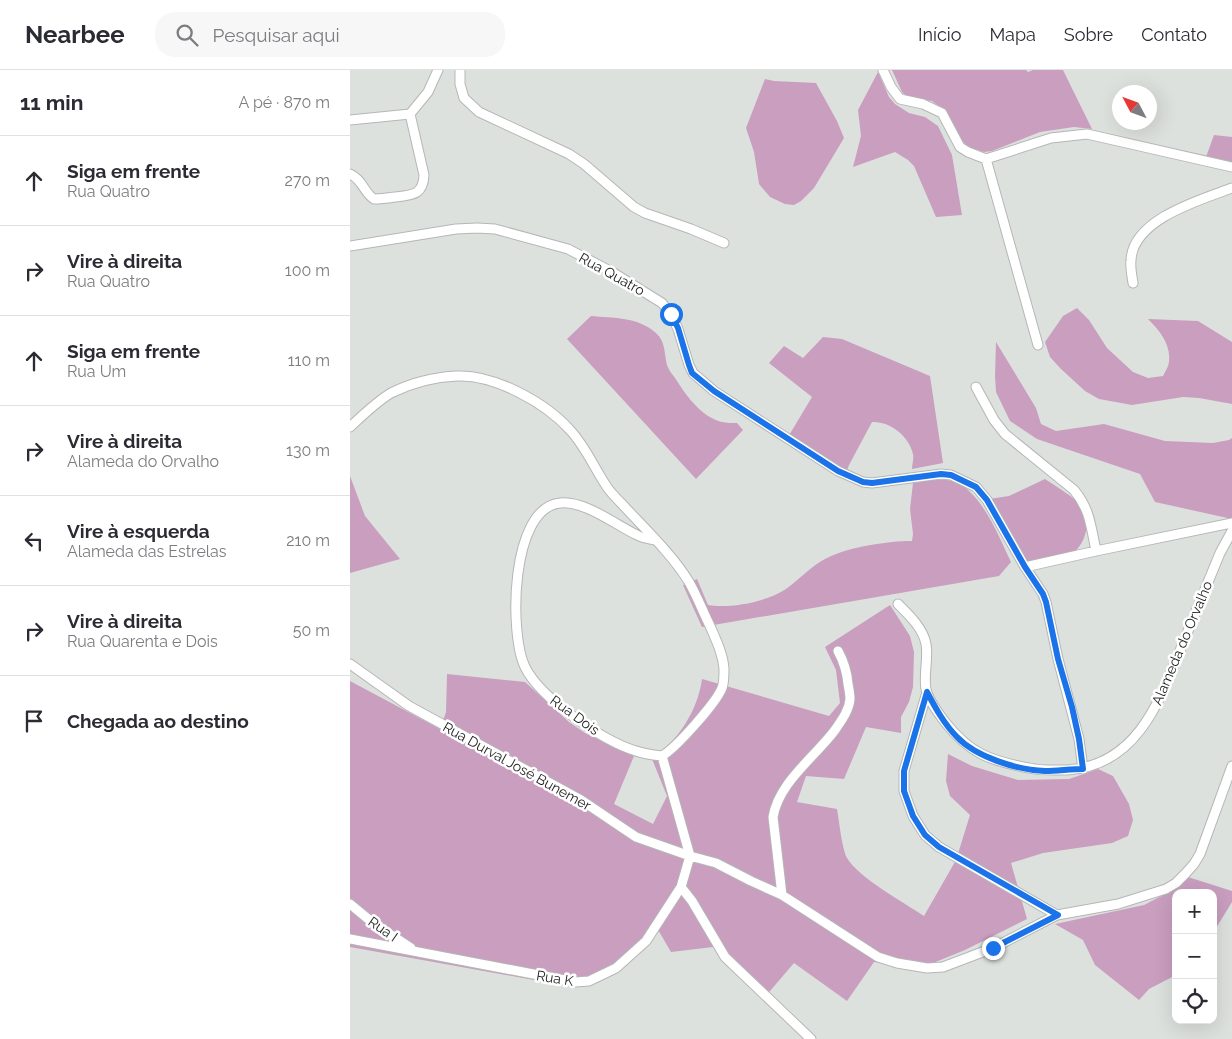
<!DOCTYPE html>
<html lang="pt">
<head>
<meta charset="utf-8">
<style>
  body { margin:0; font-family:Raleway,sans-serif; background:#f7f7f7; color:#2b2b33 }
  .controls { position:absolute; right:15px; bottom:15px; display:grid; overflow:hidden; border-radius:10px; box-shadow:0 5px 20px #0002 }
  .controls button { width:45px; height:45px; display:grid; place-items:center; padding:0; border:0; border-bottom:1px solid #e1e1e2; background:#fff; color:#2b2b33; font:25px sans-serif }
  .compass { position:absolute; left:762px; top:15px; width:45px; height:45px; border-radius:50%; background:#fff; box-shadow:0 5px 20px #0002; rotate:311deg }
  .stop { position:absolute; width:15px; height:15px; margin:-11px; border:4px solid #1a73e8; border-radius:50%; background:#fff }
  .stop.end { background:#1a73e8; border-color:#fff; box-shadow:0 1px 5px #0008 }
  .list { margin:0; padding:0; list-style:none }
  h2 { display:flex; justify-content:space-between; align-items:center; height:65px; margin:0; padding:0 20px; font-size:21px }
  h2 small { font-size:16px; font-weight:400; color:#7c7c81 }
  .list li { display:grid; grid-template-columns:32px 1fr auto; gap:15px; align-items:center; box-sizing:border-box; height:90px; padding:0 20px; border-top:1px solid #e1e1e2 }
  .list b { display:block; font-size:19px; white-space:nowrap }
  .list p { margin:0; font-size:16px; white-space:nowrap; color:#7c7c81 }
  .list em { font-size:16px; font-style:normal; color:#7c7c81 }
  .icon { flex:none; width:28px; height:28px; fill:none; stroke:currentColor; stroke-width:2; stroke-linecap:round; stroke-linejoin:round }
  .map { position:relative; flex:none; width:882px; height:969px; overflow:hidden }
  header { display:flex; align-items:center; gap:30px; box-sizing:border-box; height:70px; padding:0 25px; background:#fff; border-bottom:1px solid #e1e1e2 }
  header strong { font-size:24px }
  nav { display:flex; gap:28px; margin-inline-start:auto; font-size:18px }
  .search { width:350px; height:45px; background:#f7f7f7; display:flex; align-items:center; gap:12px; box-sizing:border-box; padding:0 18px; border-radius:20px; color:#7c7c81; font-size:19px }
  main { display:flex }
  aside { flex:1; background:#fff }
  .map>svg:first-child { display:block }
  .green { fill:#c99ebf }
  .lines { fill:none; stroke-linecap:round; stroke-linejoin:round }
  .street-casing { stroke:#b4b7b5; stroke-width:11 }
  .street { stroke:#fff; stroke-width:9 }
  .route { stroke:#1a73e8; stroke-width:6 }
  .labels { text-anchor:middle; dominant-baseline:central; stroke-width:5; stroke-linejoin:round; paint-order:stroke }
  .street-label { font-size:14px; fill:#1c1d1c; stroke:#fff }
</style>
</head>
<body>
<header>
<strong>Nearbee</strong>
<div class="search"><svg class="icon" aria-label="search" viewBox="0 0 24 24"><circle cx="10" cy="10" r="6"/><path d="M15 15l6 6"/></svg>Pesquisar aqui</div>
<nav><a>Início</a><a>Mapa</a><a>Sobre</a><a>Contato</a></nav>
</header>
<main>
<aside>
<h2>11 min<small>A pé · 870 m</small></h2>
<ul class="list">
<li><svg class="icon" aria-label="ahead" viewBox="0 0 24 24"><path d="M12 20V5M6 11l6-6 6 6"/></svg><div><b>Siga em frente</b><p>Rua Quatro</p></div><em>270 m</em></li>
<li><svg class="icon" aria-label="right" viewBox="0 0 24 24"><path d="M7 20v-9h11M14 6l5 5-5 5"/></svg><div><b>Vire à direita</b><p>Rua Quatro</p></div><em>100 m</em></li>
<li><svg class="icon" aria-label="ahead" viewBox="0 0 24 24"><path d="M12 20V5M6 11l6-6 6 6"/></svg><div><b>Siga em frente</b><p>Rua Um</p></div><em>110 m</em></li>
<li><svg class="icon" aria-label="right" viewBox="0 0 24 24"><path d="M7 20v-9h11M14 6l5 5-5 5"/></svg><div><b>Vire à direita</b><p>Alameda do Orvalho</p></div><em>130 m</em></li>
<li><svg class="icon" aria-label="left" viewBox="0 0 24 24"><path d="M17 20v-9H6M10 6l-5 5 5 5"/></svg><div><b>Vire à esquerda</b><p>Alameda das Estrelas</p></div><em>210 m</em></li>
<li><svg class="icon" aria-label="right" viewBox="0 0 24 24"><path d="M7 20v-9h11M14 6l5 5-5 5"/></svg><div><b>Vire à direita</b><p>Rua Quarenta e Dois</p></div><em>50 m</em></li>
<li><svg class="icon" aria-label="arrive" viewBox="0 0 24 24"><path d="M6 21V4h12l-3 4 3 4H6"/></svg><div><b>Chegada ao destino</b></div></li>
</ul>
</aside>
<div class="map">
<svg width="882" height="969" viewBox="0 0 882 969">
  <rect width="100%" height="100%" fill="#dde1de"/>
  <!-- green -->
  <path class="green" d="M542 0H676L678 2 683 0H713L742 59 724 57 690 62 642 81 634 82 618 77 607 65 600 47 595 41 582 31 558 28 552 22Z
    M528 2 539 27 545 34 559 43 575 47 588 56 602 85 612 145 586 147 564 96 558 90 545 82 503 97 511 66 508 40Z
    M415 9 424 11 466 13 487 51 494 68 464 118 451 131 444 135 435 134 420 127 409 114 404 82 396 58Z
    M864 65 882 67V94L856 87Z
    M727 238 739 250 757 278 783 302 798 308 813 306C815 302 819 296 819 291 821 274 809 260 798 249L848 251 882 272V334L849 328 833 327 782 335 749 329 735 321 711 299 700 287 695 272 713 246Z
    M241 246C262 248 289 247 306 263 316 272 314 284 317 295 319 301 324 306 327 311 338 328 352 347 372 352 376 353 382 353 387 353L393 360 346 409 217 269Z
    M473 267 492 269 580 306 593 393 562 399C562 395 564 388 563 384 559 366 540 351 522 352L499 395 496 403 438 367 462 327 419 293 434 276 453 288Z
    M646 272 686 338 691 354 706 361 754 354 815 371 863 373 879 370 882 368V449L805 432 790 404 687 369 660 351 646 322 645 306Z
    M0 406 15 446 50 489 0 503Z
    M695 409C704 415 725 428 731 435 736 442 737 452 736 461 729 493 699 493 673 491L639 429 659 426Z
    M579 410C587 410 595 409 603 411 631 420 649 467 661 492L649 506 352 557 333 515 347 509 358 535C379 539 417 532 436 519 450 509 463 494 479 487 500 477 538 471 562 471L563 464 560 439 563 413Z
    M540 535 560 566 564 582 563 617 559 632 551 647V663L516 657 494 709 456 706 447 732 487 739C489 750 492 779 497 788 509 808 553 832 574 846L606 790 620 745 600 726 596 711 598 684 622 696 668 710 719 709 748 699 763 706 779 734 783 750 778 766 762 773 693 783 661 793 677 849 615 880 583 893 549 895 524 892 497 931 444 893 414 928 374 891 363 877 321 882 307 858 268 892 223 917 0 877V611L90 659 96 642 97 604 175 612 219 652 235 663 284 686 264 734 303 754 317 726 302 689C328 671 348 640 352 609L479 646 490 633 486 600 475 577Z
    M838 807 882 821V832L863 863V823H826V905L799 919 789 930 745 895 733 870 705 854 794 835 823 820Z"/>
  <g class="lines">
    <defs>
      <path id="street" d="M110 0V14L114 28 129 42 219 84 234 94 284 137 295 143 341 159 374 173
        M533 0 541 17 550 29 573 34 592 43 610 77 618 82 636 89 701 68 737 64 882 97
        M0 50 60 44
        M636 89 688 275
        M0 104C13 110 14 123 24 129 31 129 38 128 45 127 63 125 73 125 74 105L60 44 78 22 88 0
        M0 176 106 159 127 158 145 159 218 179 262 202 312 233 321 244 328 259 339 295 343 303 364 321 488 401 513 412 522 413 591 404 601 405 626 417 637 430 675 497 693 524 696 532 708 589 729 669 733 699
        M783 213C782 206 780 198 781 190 783 149 850 130 882 118
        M626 317 644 350 655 364 724 420C740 439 741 457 746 481
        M0 357C13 345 26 332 41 323 61 313 84 307 107 306 144 304 196 333 220 360 236 377 244 398 257 417 261 423 267 429 272 434 294 458 322 484 339 512 347 526 353 542 360 556 366 570 373 584 374 599 374 604 374 613 372 618 366 633 326 678 312 686 303 685 294 684 286 681 253 671 190 628 175 597 159 564 160 438 210 433 234 430 266 455 287 465 292 468 299 469 305 470
        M675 497 746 481 882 453
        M548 534C559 545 573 558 576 574 579 589 572 610 577 623 581 634 589 644 595 652 620 684 641 691 679 698 692 701 704 700 717 700 786 696 809 633 831 578 844 547 857 515 870 483L882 461
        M0 594 59 636 231 730 286 767 340 786 366 793 401 811 432 825 528 887 547 893 577 898 593 897 643 878 707 845 768 834 816 819 826 813 835 804 844 794 850 784 882 696
        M577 622 554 701V721L563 746 575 765 589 777 707 845
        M312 686 340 786
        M331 817 342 831 375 887 461 969
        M432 825 423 747C429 712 464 688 485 660 491 651 499 641 500 629 500 624 499 619 498 614 497 602 494 592 488 581
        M0 834 23 853 61 878
        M0 869 225 912 239 911 266 898 296 871 331 817 340 786"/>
    </defs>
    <!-- street casing -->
    <use href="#street" class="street-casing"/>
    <!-- street -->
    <use href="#street" class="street"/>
  </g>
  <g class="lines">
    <!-- route -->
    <path class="route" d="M321 244 328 258 339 295 342 303 364 321 488 401 513 412 522 413 591 404 601 405 626 417 637 430 675 497 693 524 696 532 708 589 722 637 729 669 733 699C721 699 707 701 695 701 667 700 626 687 607 667 594 654 585 637 577 622L554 701V721L563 746 575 765 589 777 708 845 643 878"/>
  </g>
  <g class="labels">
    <!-- street labels -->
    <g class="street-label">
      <text transform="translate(262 204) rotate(29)">Rua Quatro</text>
      <text transform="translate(832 573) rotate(-67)">Alameda do Orvalho</text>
      <text transform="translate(225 645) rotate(36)">Rua Dois</text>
      <text transform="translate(167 696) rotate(29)">Rua Durval José Bunemer</text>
      <text transform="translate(33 859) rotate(35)">Rua I</text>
      <text transform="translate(205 908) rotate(9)">Rua K</text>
    </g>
  </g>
</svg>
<div class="controls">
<button>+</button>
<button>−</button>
<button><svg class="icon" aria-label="locate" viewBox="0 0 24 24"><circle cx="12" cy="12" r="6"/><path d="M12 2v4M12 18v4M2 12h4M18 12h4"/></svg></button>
</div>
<svg class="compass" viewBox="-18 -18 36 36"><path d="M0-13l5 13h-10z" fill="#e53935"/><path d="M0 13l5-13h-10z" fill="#7c7c81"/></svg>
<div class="stop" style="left:321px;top:244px"></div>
<div class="stop end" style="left:643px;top:878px"></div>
</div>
</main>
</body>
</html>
